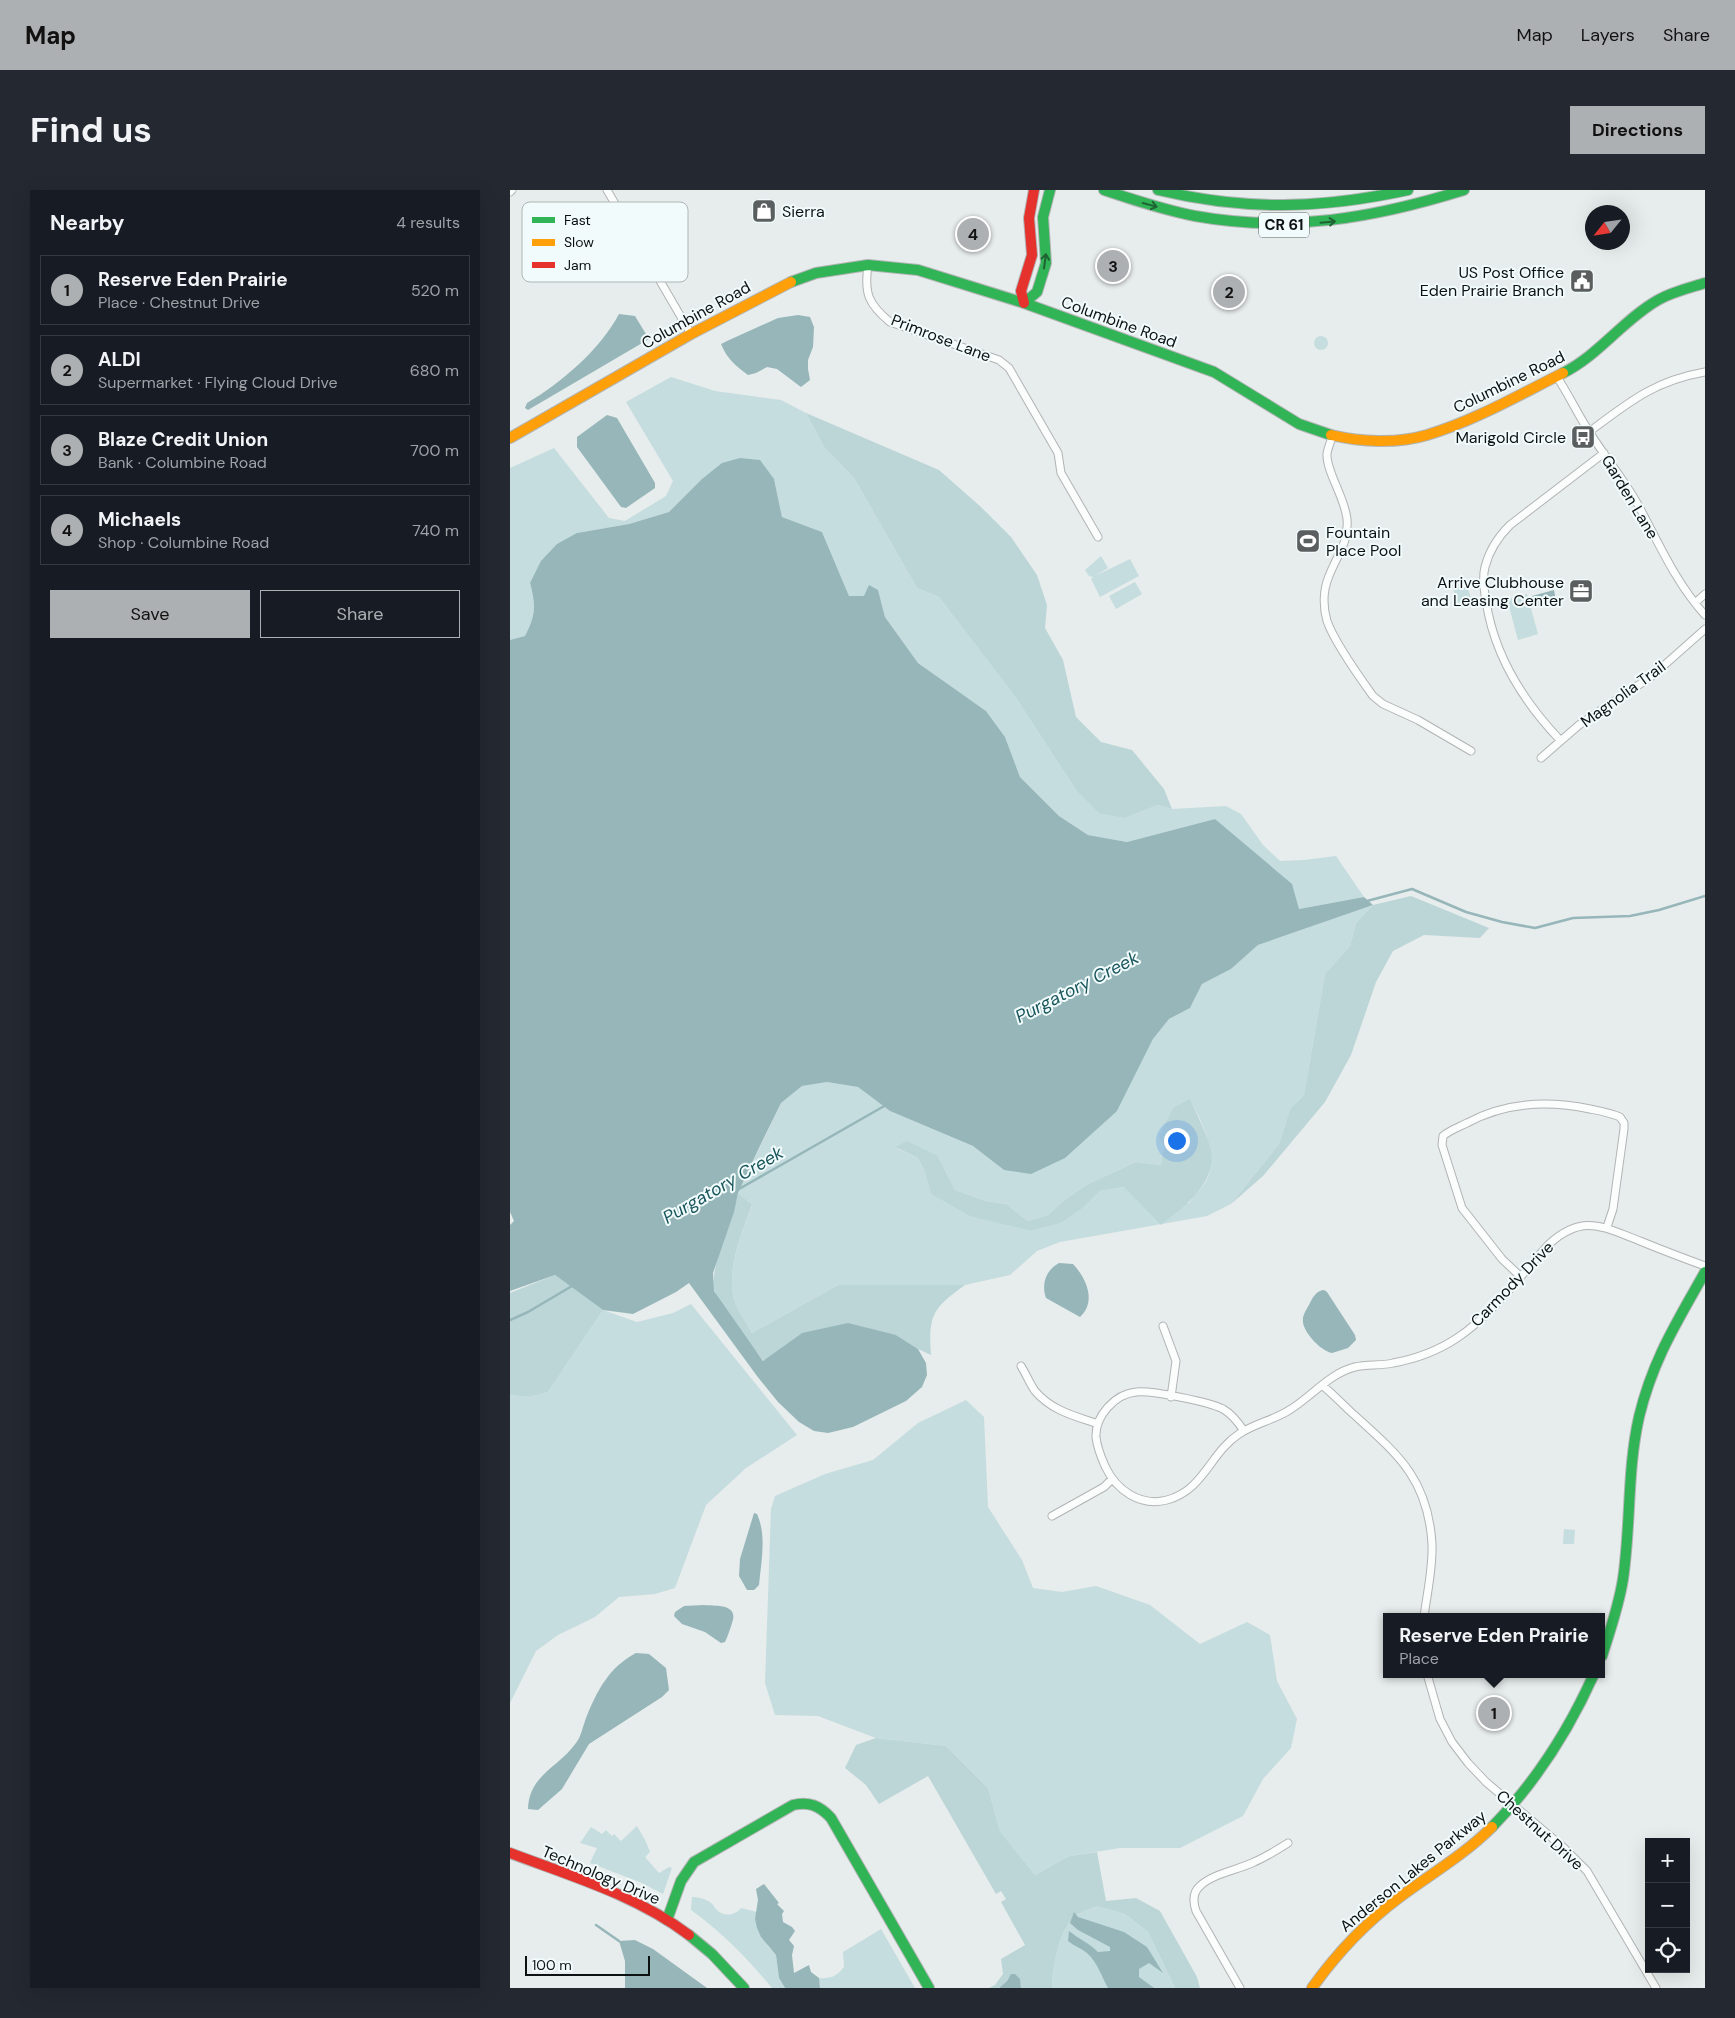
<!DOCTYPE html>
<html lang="en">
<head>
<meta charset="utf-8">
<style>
  body { margin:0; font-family:"DM Sans",sans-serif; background:#242831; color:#f1f3f6 }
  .controls { position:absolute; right:15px; bottom:15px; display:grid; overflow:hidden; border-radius:0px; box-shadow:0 5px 20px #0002 }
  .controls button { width:45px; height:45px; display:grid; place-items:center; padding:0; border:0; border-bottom:1px solid #363941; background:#171b24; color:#f1f3f6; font:25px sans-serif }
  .compass { position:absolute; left:1075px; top:15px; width:45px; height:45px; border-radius:50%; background:#171b24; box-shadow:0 5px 20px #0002; rotate:240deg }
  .scale { position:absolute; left:15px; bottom:12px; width:125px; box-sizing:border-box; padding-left:5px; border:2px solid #0e1111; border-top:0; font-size:14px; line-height:18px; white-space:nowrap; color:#0e1111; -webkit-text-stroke:4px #f2fbfb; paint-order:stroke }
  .you { position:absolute; left:666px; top:950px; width:18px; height:18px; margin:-12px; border:4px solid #fff; border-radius:50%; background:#1a73e8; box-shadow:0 0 0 8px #1a73e833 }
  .badge { display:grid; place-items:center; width:32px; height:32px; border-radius:50%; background:#adb0b2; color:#111; font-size:16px; font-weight:700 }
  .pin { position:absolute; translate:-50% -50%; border:2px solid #fff; box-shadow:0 1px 5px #0006 }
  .popup { position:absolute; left:873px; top:1423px; width:222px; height:65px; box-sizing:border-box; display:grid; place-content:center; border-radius:0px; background:#171b24; filter:drop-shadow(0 1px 4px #0005); font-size:16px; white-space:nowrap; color:#9ea1a6 }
  .popup b { font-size:19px; color:#f1f3f6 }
  .popup::after { content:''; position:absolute; left:50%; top:100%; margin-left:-10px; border:10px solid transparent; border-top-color:#171b24 }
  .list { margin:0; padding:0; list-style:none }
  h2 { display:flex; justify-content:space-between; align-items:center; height:65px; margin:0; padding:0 20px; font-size:21px }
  h2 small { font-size:16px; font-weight:400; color:#9ea1a6 }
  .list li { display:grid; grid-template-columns:32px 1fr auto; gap:15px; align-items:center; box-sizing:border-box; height:70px; margin:0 10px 10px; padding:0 10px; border:1px solid #363941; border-radius:0px }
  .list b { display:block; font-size:19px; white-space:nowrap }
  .list p { margin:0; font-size:16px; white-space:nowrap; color:#9ea1a6 }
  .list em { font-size:16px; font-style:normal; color:#9ea1a6 }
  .actions { display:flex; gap:10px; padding:15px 20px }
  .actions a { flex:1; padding:11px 0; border:1px solid #adb0b2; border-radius:0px; text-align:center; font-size:18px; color:#adb0b2 }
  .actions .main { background:#adb0b2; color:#111 }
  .icon { flex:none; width:28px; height:28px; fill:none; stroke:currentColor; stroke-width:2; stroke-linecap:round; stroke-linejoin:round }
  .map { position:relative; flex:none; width:1195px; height:1798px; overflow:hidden; border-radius:0px }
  header { display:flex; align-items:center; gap:30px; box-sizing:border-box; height:70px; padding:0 25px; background:#adb0b2; color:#111 }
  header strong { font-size:24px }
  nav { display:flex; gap:28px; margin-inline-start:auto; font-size:18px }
  .intro { display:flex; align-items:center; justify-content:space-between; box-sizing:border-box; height:120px; padding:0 30px }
  h1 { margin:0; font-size:35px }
  .button { padding:12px 22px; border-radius:0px; background:#adb0b2; color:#111; font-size:18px; font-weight:700 }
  main { display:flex; gap:30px; padding:0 30px }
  aside { flex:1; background:#171b24; border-radius:0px; box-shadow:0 5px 20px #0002 }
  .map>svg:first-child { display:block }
  .green { fill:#c5dddf; fill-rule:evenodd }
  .forest { fill:#bcd6d8 }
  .water { fill:#96b6b9 }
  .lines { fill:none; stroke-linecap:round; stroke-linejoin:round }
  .stream { stroke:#96b6b9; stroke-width:2.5 }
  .street-casing { stroke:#b1b4b4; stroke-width:9 }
  .fast-casing { stroke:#b1b4b4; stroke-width:12 }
  .slow-casing { stroke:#b1b4b4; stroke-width:12 }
  .jam-casing { stroke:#b1b4b4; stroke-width:12 }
  .street { stroke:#fbfcfc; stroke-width:7 }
  .fast { stroke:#30b455; stroke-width:10 }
  .slow { stroke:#ff9f0a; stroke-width:10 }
  .jam { stroke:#e5322d; stroke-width:10 }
  .oneway { stroke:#1f6233 }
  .labels { text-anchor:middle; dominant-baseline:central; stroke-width:4; stroke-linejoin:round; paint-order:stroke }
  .shield { fill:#f2fbfb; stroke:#525757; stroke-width:1 }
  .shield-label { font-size:15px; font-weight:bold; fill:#0e1111 }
  .poi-label { font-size:16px; fill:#0e1111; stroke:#f2fbfb; text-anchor:end }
  .street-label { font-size:16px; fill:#0e1111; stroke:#f2fbfb }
  .water-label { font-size:18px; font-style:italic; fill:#19565c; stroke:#f2fbfb }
  .key { fill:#f2fbfb; stroke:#aeb5b5; stroke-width:1 }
  .key-label { font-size:14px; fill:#0e1111 }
</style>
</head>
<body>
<header>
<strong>Map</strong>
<nav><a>Map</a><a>Layers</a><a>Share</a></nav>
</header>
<div class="intro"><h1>Find us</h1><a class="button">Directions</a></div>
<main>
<aside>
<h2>Nearby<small>4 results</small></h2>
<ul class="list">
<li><span class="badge">1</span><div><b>Reserve Eden Prairie</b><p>Place · Chestnut Drive</p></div><em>520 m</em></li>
<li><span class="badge">2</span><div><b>ALDI</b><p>Supermarket · Flying Cloud Drive</p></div><em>680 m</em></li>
<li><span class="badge">3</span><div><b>Blaze Credit Union</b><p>Bank · Columbine Road</p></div><em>700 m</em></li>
<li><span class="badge">4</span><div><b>Michaels</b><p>Shop · Columbine Road</p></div><em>740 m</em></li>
</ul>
<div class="actions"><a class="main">Save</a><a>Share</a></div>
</aside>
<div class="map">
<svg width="1195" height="1798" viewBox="0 0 1195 1798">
  <rect width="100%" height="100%" fill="#e7ecec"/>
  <!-- green -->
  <path class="green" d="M804 153a7 7 0 1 1 14 0a7 7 0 1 1-14 0Z
    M161 187 205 201 271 210 296 223 314 257 344 288 407 398 429 407 506 508 566 600 615 628 648 615 662 619 716 616 731 624 753 655 770 671 794 670 826 666 854 707 789 719 705 629 617 652 578 645 549 626 510 587 495 547 476 521 408 473 375 427 368 400 354 406H339L312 342 272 327 264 289 175 307 159 322 119 334 67 343 20 393C26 416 26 424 15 446L0 450V278L44 258 99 328 115 331 156 306 163 291 116 212Z
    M591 366 598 378 585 386 620 369 629 386 590 407 581 389 583 387 579 386 575 380Z
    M956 391 961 409 947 413 942 395Z
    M625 392 632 404 606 419 599 406Z
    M1017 404 1028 444 1008 450 997 409Z
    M863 715 846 733 840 756 815 784 794 905 780 919 769 954 721 1014 697 1026 550 1052 527 1061 500 1085 455 1095H328L242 1143C236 1132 225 1118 223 1105 218 1075 232 1043 242 1016L228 1003 271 913 292 896 317 892 348 897 380 921 463 956 494 980 607 921 643 849 659 829 680 818 692 794 721 779 748 755ZM680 910C692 930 709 969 696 991 692 999 684 1006 679 1013L614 997 590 1001 573 1018 551 1033 521 1041 421 1004 414 980 408 968 386 958 428 966 445 1000 476 1011 496 1014 518 1031 538 1025 553 1011 578 994 626 972 651 975 654 957Z
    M181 1114 287 1245 236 1278 196 1315 165 1398 145 1404 109 1407 85 1427 48 1445 26 1461 0 1513V1205L19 1207 38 1202 93 1120 127 1132 163 1123Z
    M456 1210 474 1227 478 1317 512 1370 523 1398 552 1402 586 1396 640 1415 690 1454 737 1432 760 1445 767 1491 787 1529 781 1558 753 1589 733 1626 670 1658H610L559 1666 525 1685 490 1641 478 1598 436 1556 366 1548 308 1526 265 1525 255 1493 261 1319 265 1306 315 1284 363 1270 408 1233Z
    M1054 1339 1065 1340 1064 1354H1053Z
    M127 1636 136 1652 140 1662 135 1667 149 1683 159 1677 162 1678 153 1704 132 1693 80 1673 87 1658 70 1653 81 1637 92 1644 96 1640 102 1646 104 1644 111 1651Z
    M182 1707C187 1707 197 1709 201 1713 203 1714 204 1717 206 1719 213 1727 225 1726 231 1718L247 1722 245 1729 257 1755 266 1765 269 1788 275 1798H262C237 1768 213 1743 181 1720Z
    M587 1716 615 1724 638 1742 665 1798H542C542 1778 549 1740 565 1726 571 1722 580 1719 587 1716Z
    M371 1739 405 1798H310L309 1788C321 1789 327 1786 334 1777L333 1762Z"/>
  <!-- forest -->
  <path class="forest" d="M296 223 429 280 471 317 501 347 527 385 537 415 535 438 553 470 566 527 591 552 622 560 654 599 662 619 648 615 615 628 589 623 566 600 506 508 429 407 407 398 344 288 314 257Z
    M901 706 979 738 970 748 914 745 883 761 866 792 841 865 815 912 753 986 721 1014 769 954 780 919 794 905 815 784 840 756 846 733 863 715Z
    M680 909C686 922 702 955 702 967 701 999 673 1017 651 1035L614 997 590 1001 573 1018 551 1033 521 1041 460 1026 421 1004 414 980 408 968 385 957 397 951 428 966 445 1000 476 1011 496 1014 518 1031 538 1025 553 1011 578 994 626 972 651 975 654 957 649 946 663 918Z
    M228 1003 242 1015C232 1043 218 1074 223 1105 225 1117 236 1132 242 1143L328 1095H455C423 1118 418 1125 421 1165L408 1159 386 1145 292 1143 254 1171C245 1160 205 1108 204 1099 200 1076 223 1028 228 1003Z
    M45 1085 93 1120 38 1202 19 1207 0 1205V1103Z
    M366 1548 436 1556 478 1598 490 1641 525 1685 559 1666 587 1662 596 1711 626 1708 650 1721 687 1787 690 1798H665L638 1742 615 1724 587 1716C580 1719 571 1722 565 1726 549 1740 542 1778 542 1798H511V1795L499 1787 497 1791 489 1798H479L485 1795 493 1784 491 1769 515 1755 491 1712 496 1709 491 1701 486 1704 418 1586 369 1614 356 1595 335 1578 346 1555Z"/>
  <!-- water -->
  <path class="water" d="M109 124 125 126 139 149 18 220 15 218 17 213C51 193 90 160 109 124Z
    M288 125 300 127 304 137 303 157 298 170V179L300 190 291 197 267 179 257 177 246 183 238 185C226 176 217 169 211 154L217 151 268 128Z
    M97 225 107 228 145 293V298L116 318 111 317 67 257V247Z
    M230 268 250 270 264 289 272 327 312 342 339 406H354L359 395 368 400 375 427 408 473 476 521 495 547 510 587 549 626 578 645 617 652 705 629 782 694 789 719 854 707 863 715 748 755 721 779 692 794 680 818 659 829 643 849 607 921 555 968 521 984 494 980 463 956 380 921 348 897 317 892 292 896 271 913 249 958 228 1003 224 1022 203 1083 204 1101 253 1171 292 1143 338 1133 386 1145 408 1159 416 1173 417 1185 412 1197 396 1211 343 1237 318 1243 304 1241 289 1232 268 1212 247 1186 179 1093 166 1102 123 1124 93 1120 45 1085 0 1101V1035L4 1031 0 1022V450L15 446C26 424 26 416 20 393L31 371 47 354 67 343 119 334 159 322 192 289 212 273Z
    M1044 400 1046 411 1025 417 1022 406Z
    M549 1073 563 1074C576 1088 587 1111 570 1127L536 1108C531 1094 536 1080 549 1073Z
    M814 1100 817 1102 845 1145 846 1150 838 1158 822 1163C811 1161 794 1143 793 1132 792 1125 797 1119 800 1113 803 1107 806 1101 814 1100Z
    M244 1323 247 1324C257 1346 251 1372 249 1395L244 1400H237L229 1386 230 1369Z
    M194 1415C207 1416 229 1414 222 1433 220 1439 218 1446 215 1452L211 1453 195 1442 172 1434 164 1426 165 1422 174 1416Z
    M126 1463 139 1464 156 1478 159 1500 152 1507 79 1554 52 1599 28 1620 18 1619C19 1585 48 1578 66 1553 71 1547 73 1536 76 1528 87 1501 99 1477 126 1463Z
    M254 1694 269 1713 267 1714 274 1721 272 1724 273 1732 282 1737 285 1741 279 1750 284 1756 282 1765 284 1783 299 1775 301 1782 309 1788 310 1798H275L269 1788 266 1765 251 1747 247 1738 245 1729 248 1710 246 1699Z
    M564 1722 568 1727 614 1742 637 1757 653 1783 639 1773 629 1779V1787L644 1798H598C592 1787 587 1772 578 1764 573 1759 564 1756 558 1751L559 1741C569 1749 579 1753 588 1762L600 1761V1757L568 1740 560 1733Z
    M125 1750 143 1759 197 1798H115V1771L109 1751Z
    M501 1784H505L510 1789 511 1798H489L497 1791Z"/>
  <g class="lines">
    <!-- stream -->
    <path class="stream" d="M857 711 902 699 956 722 992 732 1025 738 1063 728 1120 726 1149 720 1195 706
      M229 999 376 915
      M0 1130 18 1122 62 1096
      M86 1735 109 1751"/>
    <defs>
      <path id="street" d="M97 0 181 144
        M0 2 2 0
        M358 75C354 103 358 114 380 132L489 170 499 178 548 263 551 283 588 347
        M1047 187C1059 205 1068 225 1080 243 1095 267 1113 288 1127 313 1148 351 1165 392 1195 425
        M1079 242C1119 212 1144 191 1195 182
        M823 245C821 251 818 257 817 264 816 281 835 308 837 329 839 353 827 365 819 386 813 400 813 417 817 431 824 451 850 488 863 506L873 514 908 530 961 561
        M1185 413 1195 404
        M1050 550C1013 511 984 465 976 411 974 400 972 388 975 377 979 361 989 346 1000 335L1094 263
        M1031 568 1069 535 1142 486 1195 439
        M1010 1086 992 1069 952 1018 932 955 933 946C940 940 949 937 957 933 996 912 1037 910 1080 919 1090 921 1101 923 1110 927L1114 933V939L1103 1019 1097 1037
        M653 1136 666 1171 661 1207
        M511 1176C516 1184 520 1194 525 1201 542 1221 565 1226 588 1234
        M813 1196C823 1204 831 1213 841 1222 886 1263 918 1287 922 1354 923 1378 917 1403 914 1427
        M734 1241C728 1232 722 1224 713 1219 699 1212 641 1200 626 1202 605 1204 585 1226 586 1247 587 1257 591 1267 595 1276 606 1300 630 1317 657 1310 694 1300 700 1263 729 1244 745 1233 765 1230 781 1219 802 1206 820 1183 845 1177 857 1174 871 1176 883 1173 905 1169 929 1160 947 1148 982 1125 1011 1085 1039 1054 1073 1023 1093 1037 1130 1051 1152 1060 1173 1068 1195 1076
        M542 1326 594 1297 602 1289
        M917 1484 930 1529 942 1552 958 1573 976 1592 1054 1658 1077 1681 1146 1798
        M730 1798 686 1721C683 1712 682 1703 690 1696 702 1684 728 1680 744 1672 756 1667 767 1660 778 1653"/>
      <path id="fast" d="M594 0C624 10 654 20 685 26 779 43 864 28 954 0
        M648 0C735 21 811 19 898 0
        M281 92 306 83 358 75 408 80 514 113 704 182 789 234 821 245
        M514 113 527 102 536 73 533 27 540 0
        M1053 183C1089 165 1113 130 1148 110 1162 102 1179 98 1195 93
        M1092 1466C1100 1441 1109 1415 1113 1389 1121 1335 1117 1280 1129 1227 1143 1169 1167 1132 1195 1082
        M982 1637C1026 1592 1058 1542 1084 1484
        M157 1730 171 1691 184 1672 283 1615C299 1611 310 1616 321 1628L419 1798
        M179 1745 202 1764 234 1798"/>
      <path id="slow" d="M821 245C851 252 887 254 917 245 964 231 1009 205 1053 183
        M0 248 181 144 281 92
        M802 1798C827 1763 855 1733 890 1707 921 1684 954 1665 982 1637"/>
      <path id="jam" d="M514 113 511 101 522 65 519 28 524 0
        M0 1663C61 1686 126 1705 179 1745"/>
    </defs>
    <!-- street casing -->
    <use href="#street" class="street-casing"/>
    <!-- fast casing -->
    <use href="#fast" class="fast-casing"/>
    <!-- slow casing -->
    <use href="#slow" class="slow-casing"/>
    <!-- jam casing -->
    <use href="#jam" class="jam-casing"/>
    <!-- street -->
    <use href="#street" class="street"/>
    <!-- fast -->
    <use href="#fast" class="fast"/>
    <!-- slow -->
    <use href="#slow" class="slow"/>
    <!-- jam -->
    <use href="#jam" class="jam"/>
  </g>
  <!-- one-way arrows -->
  <defs><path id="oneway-shaft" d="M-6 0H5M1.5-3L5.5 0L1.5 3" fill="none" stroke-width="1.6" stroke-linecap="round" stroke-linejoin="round" transform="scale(1.25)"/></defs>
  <g class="oneway">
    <use href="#oneway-shaft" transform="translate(640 15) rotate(15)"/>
    <use href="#oneway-shaft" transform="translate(818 32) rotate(-5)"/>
    <use href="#oneway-shaft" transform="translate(535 71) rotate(-82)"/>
  </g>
  <!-- icons -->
  <defs>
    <symbol id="shop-square" viewBox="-11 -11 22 22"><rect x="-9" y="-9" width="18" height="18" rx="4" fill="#5a5e5e" stroke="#f2fbfb"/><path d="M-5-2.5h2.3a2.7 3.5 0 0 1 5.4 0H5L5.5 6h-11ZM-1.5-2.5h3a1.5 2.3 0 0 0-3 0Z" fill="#fff"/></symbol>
    <symbol id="civic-square" viewBox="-11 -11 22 22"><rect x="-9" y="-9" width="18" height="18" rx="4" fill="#5a5e5e" stroke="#f2fbfb"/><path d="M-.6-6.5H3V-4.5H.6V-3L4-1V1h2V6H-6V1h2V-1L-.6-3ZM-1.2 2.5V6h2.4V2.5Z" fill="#fff"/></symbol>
    <symbol id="bus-square" viewBox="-11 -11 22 22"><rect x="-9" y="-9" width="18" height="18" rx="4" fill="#5a5e5e" stroke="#f2fbfb"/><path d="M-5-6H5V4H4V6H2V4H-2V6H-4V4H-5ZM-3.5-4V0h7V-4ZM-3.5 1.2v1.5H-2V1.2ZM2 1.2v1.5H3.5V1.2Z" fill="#fff"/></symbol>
    <symbol id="stadium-square" viewBox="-11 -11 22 22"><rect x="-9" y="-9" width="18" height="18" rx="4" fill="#5a5e5e" stroke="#f2fbfb"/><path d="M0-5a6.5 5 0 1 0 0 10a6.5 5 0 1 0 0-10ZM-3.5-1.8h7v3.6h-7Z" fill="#fff"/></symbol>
    <symbol id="office-square" viewBox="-11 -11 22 22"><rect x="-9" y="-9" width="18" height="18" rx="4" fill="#5a5e5e" stroke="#f2fbfb"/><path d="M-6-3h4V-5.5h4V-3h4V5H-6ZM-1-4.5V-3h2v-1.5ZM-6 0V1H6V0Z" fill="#fff"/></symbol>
  </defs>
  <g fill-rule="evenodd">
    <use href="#shop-square" x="240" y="7" width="28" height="28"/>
    <use href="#civic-square" x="1058" y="77" width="28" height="28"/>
    <use href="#bus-square" x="1059" y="233" width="28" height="28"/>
    <use href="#stadium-square" x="784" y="337" width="28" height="28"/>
    <use href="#office-square" x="1057" y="387" width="28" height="28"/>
  </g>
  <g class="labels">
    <!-- shield labels -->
    <rect class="shield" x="749" y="22.5" width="50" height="25" rx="4"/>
    <g class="shield-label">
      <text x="774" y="35">CR 61</text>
    </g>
    <!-- poi labels -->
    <g class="poi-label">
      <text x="272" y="21" text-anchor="start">Sierra</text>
      <text x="1054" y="82">US Post Office<tspan x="1054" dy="18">Eden Prairie Branch</tspan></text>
      <text x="1056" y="247">Marigold Circle</text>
      <text x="816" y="342" text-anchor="start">Fountain<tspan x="816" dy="18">Place Pool</tspan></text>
      <text x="1054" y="392">Arrive Clubhouse<tspan x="1054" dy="18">and Leasing Center</tspan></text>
    </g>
    <!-- street labels -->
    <g class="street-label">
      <text transform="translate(186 125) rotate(-29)">Columbine Road</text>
      <text transform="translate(609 132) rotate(20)">Columbine Road</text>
      <text transform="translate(431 148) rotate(21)">Primrose Lane</text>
      <text transform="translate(999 192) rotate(-26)">Columbine Road</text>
      <text transform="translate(1120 307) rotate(59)">Garden Lane</text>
      <text transform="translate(1113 504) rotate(-36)">Magnolia Trail</text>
      <text transform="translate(1002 1094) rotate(-46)">Carmody Drive</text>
      <text transform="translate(1030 1640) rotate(42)">Chestnut Drive</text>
      <text transform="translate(903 1681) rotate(-39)">Anderson Lakes Parkway</text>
      <text transform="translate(91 1685) rotate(23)">Technology Drive</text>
    </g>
    <!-- water labels -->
    <g class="water-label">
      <text transform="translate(567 797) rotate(-27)">Purgatory Creek</text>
      <text transform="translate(213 995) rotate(-30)">Purgatory Creek</text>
    </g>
  </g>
  <!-- legend -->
  <rect x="12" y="12" width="166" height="80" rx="8" class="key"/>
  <rect x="22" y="27" width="23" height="6" fill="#30b455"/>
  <rect x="22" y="49" width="23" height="7" fill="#ff9f0a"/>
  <rect x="22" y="72" width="23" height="6" fill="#e5322d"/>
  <g class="key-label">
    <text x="54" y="35">Fast</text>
    <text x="54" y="57">Slow</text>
    <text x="54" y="80">Jam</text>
  </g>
</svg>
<div class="controls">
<button>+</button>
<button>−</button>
<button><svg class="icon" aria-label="locate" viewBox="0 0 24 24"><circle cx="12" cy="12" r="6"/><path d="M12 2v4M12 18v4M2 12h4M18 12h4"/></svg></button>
</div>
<svg class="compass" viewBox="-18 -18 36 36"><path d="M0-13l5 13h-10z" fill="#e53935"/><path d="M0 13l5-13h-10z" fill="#9ea1a6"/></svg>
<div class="scale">100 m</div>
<div class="you"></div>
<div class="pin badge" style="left:984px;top:1523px">1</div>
<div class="popup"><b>Reserve Eden Prairie</b>Place</div>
<div class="pin badge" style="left:719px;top:102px">2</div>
<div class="pin badge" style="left:603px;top:76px">3</div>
<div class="pin badge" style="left:463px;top:44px">4</div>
</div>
</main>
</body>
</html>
